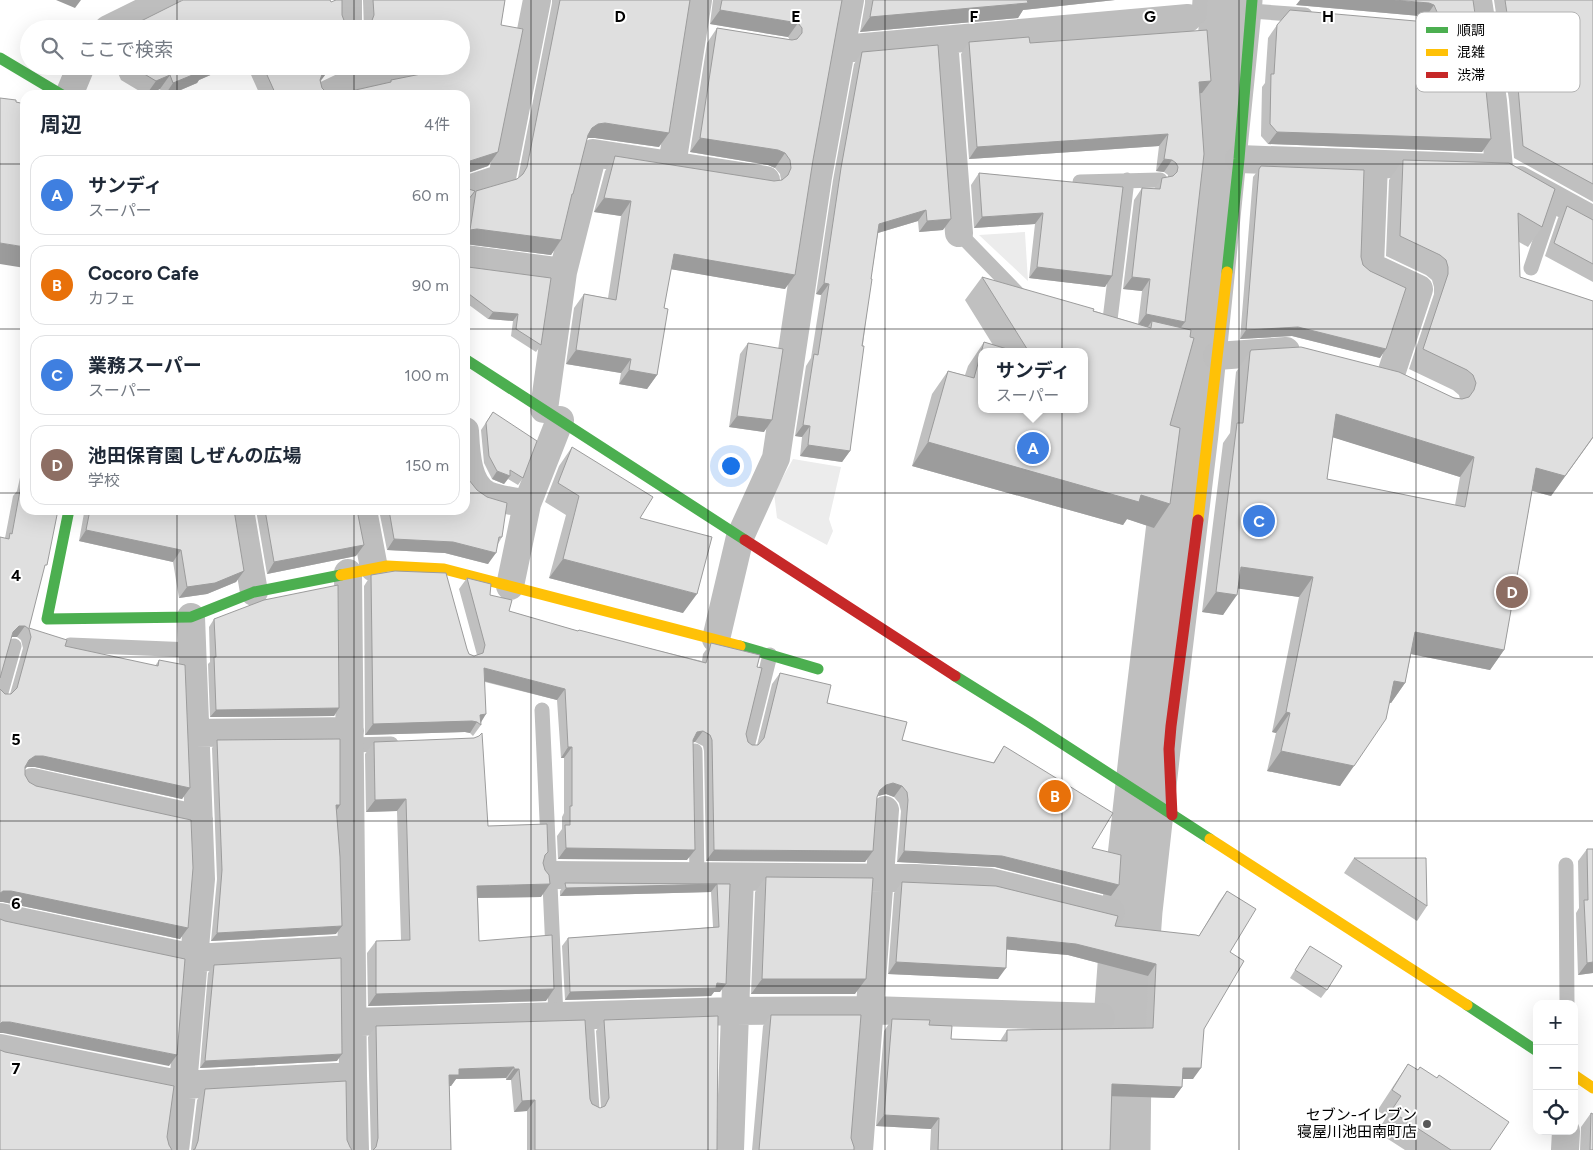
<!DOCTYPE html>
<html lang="ja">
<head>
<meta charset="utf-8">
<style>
  body { margin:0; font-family:Figtree,"Noto Sans JP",sans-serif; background:#f2f2f3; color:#1f2937 }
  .controls { position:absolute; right:15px; bottom:15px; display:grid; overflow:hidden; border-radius:10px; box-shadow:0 5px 20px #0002 }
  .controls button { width:45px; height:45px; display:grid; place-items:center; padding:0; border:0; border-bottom:1px solid #e0e1e3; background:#fff; color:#1f2937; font:25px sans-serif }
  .you { position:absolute; left:730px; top:465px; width:18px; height:18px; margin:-12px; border:4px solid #fff; border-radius:50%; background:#1a73e8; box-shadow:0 0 0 8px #1a73e833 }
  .badge { display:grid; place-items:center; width:32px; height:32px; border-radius:50%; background:#0b8043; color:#fff; font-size:16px; font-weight:700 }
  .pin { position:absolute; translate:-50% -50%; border:2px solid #fff; box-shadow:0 1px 5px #0006 }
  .popup { position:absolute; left:978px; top:348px; width:110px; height:65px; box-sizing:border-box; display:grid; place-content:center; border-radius:10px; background:#fff; filter:drop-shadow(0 1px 4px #0005); font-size:16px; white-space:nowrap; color:#747a83 }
  .popup b { font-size:19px; color:#1f2937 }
  .popup::after { content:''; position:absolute; left:50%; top:100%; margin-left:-10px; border:10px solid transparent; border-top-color:#fff }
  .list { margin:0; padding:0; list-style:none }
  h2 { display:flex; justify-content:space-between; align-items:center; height:65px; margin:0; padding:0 20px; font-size:21px }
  h2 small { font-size:16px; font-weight:400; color:#747a83 }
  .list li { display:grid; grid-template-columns:32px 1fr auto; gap:15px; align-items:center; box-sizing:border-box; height:80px; margin:0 10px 10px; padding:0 10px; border:1px solid #e0e1e3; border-radius:15px }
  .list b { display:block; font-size:19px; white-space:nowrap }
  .list p { margin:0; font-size:16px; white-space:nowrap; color:#747a83 }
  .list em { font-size:16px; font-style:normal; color:#747a83 }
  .icon { flex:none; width:28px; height:28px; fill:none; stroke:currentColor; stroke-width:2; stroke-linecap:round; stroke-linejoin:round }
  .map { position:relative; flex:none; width:1593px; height:1150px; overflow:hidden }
  .search { position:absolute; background:#fff; box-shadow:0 5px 20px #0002; left:20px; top:20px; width:450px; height:55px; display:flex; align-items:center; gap:12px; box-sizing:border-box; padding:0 18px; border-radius:28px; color:#747a83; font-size:19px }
  .panel { position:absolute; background:#fff; box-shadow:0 5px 20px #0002; left:20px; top:90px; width:450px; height:425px; border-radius:15px }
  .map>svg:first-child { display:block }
  .green { fill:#ececec }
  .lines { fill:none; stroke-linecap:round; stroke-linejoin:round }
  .river { stroke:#bfbfbf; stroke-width:61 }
  .lane { stroke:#bebebe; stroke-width:15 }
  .street { stroke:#bebebe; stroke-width:28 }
  .fast { stroke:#4caf50; stroke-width:11 }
  .slow { stroke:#ffc107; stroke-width:11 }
  .jam { stroke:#c62828; stroke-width:11 }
  .wall { fill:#c0c0c0; fill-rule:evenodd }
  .shaded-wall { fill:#9c9c9c }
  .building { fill:#dfdfdf; stroke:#9c9c9c; fill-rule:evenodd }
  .grid { fill:none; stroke:#000; stroke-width:1; stroke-opacity:0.55 }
  .poi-dot { fill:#595959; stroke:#fff; stroke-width:2 }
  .labels { text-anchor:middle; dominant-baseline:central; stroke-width:4; stroke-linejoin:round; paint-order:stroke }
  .poi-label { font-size:15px; fill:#000; stroke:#fff; text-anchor:end }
  .key { fill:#fff; stroke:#b2b2b2; stroke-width:1 }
  .key-label { font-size:14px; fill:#000 }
  .grid-label { font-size:16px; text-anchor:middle; font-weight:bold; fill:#000; stroke:#fff; stroke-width:4; stroke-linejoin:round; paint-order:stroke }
</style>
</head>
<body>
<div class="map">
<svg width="1593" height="1150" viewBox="0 0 1593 1150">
  <rect width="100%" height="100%" fill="#fff"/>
  <!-- green -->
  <path class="green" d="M1025 232V233L1028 281 979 235Z
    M793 459 841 467 829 519 833 531 827 545 777 518 774 493Z"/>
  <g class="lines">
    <!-- river -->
    <path class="river" d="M1120 1150 1121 1062 1132 911 1150 749 1188 433 1232 0"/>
    <!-- lane -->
    <path class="lane" d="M1251 11 1305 15
      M1188 18 1199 16 1200 0
      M1080 182 1160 180
      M959 233 1022 298
      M1531 268 1554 200
      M1109 328 1127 180
      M70 645 192 650
      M0 696 14 646
      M542 710 556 1016
      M350 745 391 744
      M747 747 770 655
      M695 751 697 877
      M1566 865 1567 1004
      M586 1015 592 1110"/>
    <!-- street -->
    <path class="street" d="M108 29 167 0
      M348 29V0
      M944 40 959 233
      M842 49 1188 18
      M69 95 81 66
      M326 95 347 85 412 72
      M1239 159 1499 168 1493 101 1478 0
      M672 165 698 0
      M1374 165 1370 266 1419 289 1390 377
      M1520 180 1593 220
      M465 190 502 178 537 0
      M465 259 563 272
      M1217 356 1286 351
      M544 409 563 272 593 153 766 180
      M465 431C466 451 467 486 488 495 500 500 515 501 527 504
      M240 510 254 592
      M363 510 374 568
      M348 573 353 1076 355 1150
      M510 586 527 504 560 420
      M716 639 740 537 776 458 818 177 850 0
      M195 733 350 731
      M32 782 199 819
      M550 875 915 878 991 882 1111 912
      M0 917 194 958 351 949
      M352 1022 735 1011 870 1010 1101 1017
      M0 1048 183 1085 353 1076
      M175 1150 183 1085 201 879 191 617
      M730 1150 740 877
      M859 1150 885 810
      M1565 1150 1566 1131"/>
    <!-- fast -->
    <path class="fast" d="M0 58 62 95
      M1227 272 1239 159 1252 0
      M465 359 745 540
      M69 510 47 619 191 617 254 592 341 575
      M740 646 818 669
      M955 676 1029 722 1210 839
      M1467 1005 1537 1051"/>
    <!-- slow -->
    <path class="slow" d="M1198 520 1227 272
      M341 575 387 566 444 569 740 646
      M1210 839 1467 1005
      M1574 1075 1593 1088"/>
    <!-- jam -->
    <path class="jam" d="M745 540 955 676
      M1172 815 1169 749 1171 726 1198 520"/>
  </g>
  <!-- wall -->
  <path class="wall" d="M363 0H505L501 25 498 152 488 166 465 174V95L390 82 391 80 426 73 427 72V68L426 66H461V29H364Z
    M552 0H690L659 147 595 138H588L587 139 571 197 561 240 551 255 465 244 466 205 476 191 518 178 552 3Z
    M713 0H842L785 289 671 269 664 308 657 375 647 389 619 384 621 373 566 364 574 308 584 294 608 298 621 216 594 212 605 171 615 156 774 181 781 180 780 174 775 168 768 165 690 152 707 43 717 28 790 40 788 37 710 24Z
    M865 0H1115L1023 10 1018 18 860 32 865 3Z
    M1473 0 1491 139 1482 152 1268 144 1261 136 1262 87 1265 83 1268 38 1277 25 1427 21 1425 18 1420 16 1296 5Z
    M1494 0H1593V202L1514 158 1509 100Z
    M969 42 1030 43 1202 93H1200L1185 322 1181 327 1170 425 1154 528 1127 519 1123 525 912 466 932 394 948 371 965 375 968 366 984 342 993 345 965 300 982 277 1138 324 1142 291 1123 289 1134 200 1142 188 1154 189 1162 178 1168 177V175L1164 172 1156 171 1159 146 969 159 961 54ZM982 352H1084L982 409Z
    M862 52 943 230 919 232 918 221 878 233 871 279 850 451 842 462 800 456 802 437 795 436 806 366 811 358 821 295 816 294 833 180 854 64Z
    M115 66H231L199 80 197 83 169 95H162L160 89 146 95 121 80Z
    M247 66H332L322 79 321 81 322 88 328 94 331 95H260Z
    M1403 160 1509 163 1542 227 1528 247 1519 242 1520 277 1593 301V438L1551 496 1532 491 1504 650 1490 670 1411 654 1405 683 1391 703H1390L1340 786 1267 771 1276 733 1272 732 1299 597 1238 588 1223 615 1202 612 1223 443 1230 433 1236 372 1251 350 1460 399 1459 395 1453 390 1409 369 1434 294V287L1432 280 1426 275 1386 256 1389 180ZM1333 437 1460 477 1455 505 1327 479Z
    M1259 169 1361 257 1380 358 1292 336 1240 339 1253 177Z
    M979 173 1123 187 1105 287 1029 278 1035 224 974 228 971 185Z
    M1567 206 1593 220V282L1545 256 1558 218Z
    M465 266 468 267 551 278 541 345 536 352 511 336 513 321 488 319 465 302Z
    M748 343 764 432 729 427 740 354Z
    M493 412 523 478 518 485 508 479 504 484 492 479 484 463 481 430Z
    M572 447 640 518 683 613 549 578 566 515 545 502 559 466Z
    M25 455V510L43 570 29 628 65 646 155 666 159 660 190 788 182 799 35 767H27L25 769V775L29 782 188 928 180 939 3 902 5 694H10L23 648 21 640 17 637 5 538 13 496 17 491Z
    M469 480 502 537 498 544 488 564 445 553 387 550 379 510H465Z
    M84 510H234L244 571 236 582 207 594 179 598 173 562 79 541 84 513Z
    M256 510H357L356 556 267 574Z
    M371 575 467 649 469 654 474 656 477 655 459 589 467 578 490 595 509 611 578 631 702 661 703 654 711 643 757 667 746 734 748 742 752 745H757L772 684 780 673 827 703 902 740 993 763 1004 746 1092 848 1111 896 995 867 897 862 901 811 899 803 894 797 886 794 878 796 877 797 873 851 865 862 706 861 704 751 703 746 695 742H693L687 860 558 859 557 836 562 829V817L564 813V758H561L557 700 485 682 481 725 473 736 470 733 465 732 365 735 364 586Z
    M214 619 339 708 334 716 210 717 208 664 210 662 209 627Z
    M217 740 340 805 336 810V934L211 941 217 879 212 748Z
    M374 742 488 826 544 857 543 863 541 897 478 898 479 941 546 1001 368 1006 367 953 376 941 401 940 397 811 366 812 365 754Z
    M1587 849 1593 973 1578 975 1576 913 1579 908 1578 861Z
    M1354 858 1427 906 1417 921 1344 873Z
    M766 877 855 994H751L755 892Z
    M902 882 1115 926 1199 936 1219 902 1227 891 1230 952 1204 1029 1193 1079H1182V1087L1174 1098 1112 1096 1110 1150H930L931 1129 876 1126 884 1031 892 1019 929 1025 951 1039 1000 1041 1007 1030 1146 1028 1148 976 1068 955 1007 949 998 979 888 974 894 893Z
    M565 883 730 884 720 992H714L711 996 565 1000 562 946 568 938 713 927 711 892 560 896V891Z
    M1310 946 1327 990 1321 998 1290 978Z
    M214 965 337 1061 200 1068 208 973Z
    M771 1015 851 1138 854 1150H752L763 1026Z
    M585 1020 590 1099 592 1104 600 1108H601L596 1031 604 1020 717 1150H527V1111L514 1112 511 1080H506V1078L456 1079 451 1086H449L451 1150H371L368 1037 376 1026Z
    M1408 1064 1490 1150H1405L1377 1132 1387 1116 1377 1111 1394 1085Z
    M205 1089 347 1140 350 1147 352 1150H191L197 1100Z
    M1591 1113 1593 1150H1580L1581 1127Z"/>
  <!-- shaded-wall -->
  <path class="shaded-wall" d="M56 0H81L75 8Z
    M1025 0H1115L1023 10 1018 18 860 32 870 17Z
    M1300 0H1394L1429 3 1434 5 1425 18 1420 16 1296 5Z
    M720 10 798 23 788 37 710 24Z
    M208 66H231L199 80 197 83 169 95H165L173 83Z
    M331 66H332L322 79 313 87 323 72Z
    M170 75 160 89 146 95 156 81Z
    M1211 81 1202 93 1191 94 1199 82Z
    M605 123 669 133 659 147 595 138H588L582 142 592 128 598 124Z
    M1277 132 1491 139 1482 152 1268 144Z
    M1168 134 1159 146 969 159 977 147Z
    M700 138 778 150 785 153 775 168 768 165 690 152Z
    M498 152 488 166 465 174V164L470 161Z
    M1164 159 1172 160 1164 172 1156 171Z
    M604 198 631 201 621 216 594 212Z
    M926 210 918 221 871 235 879 224Z
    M1043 213 1035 224 974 228 982 217Z
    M951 219 943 230 919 232 927 221Z
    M477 229 561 240 551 255 465 244V238L470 230Z
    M0 243 25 247V268L0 264Z
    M674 254 795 275 785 289 664 268Z
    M1037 267 1112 276 1105 287 1029 278Z
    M1132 277 1150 279 1142 291 1123 289Z
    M824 283 829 284 821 295 816 294Z
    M493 312 518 314 513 321 488 319Z
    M1146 314 1185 322 1176 334 1152 321 1147 328 1138 325Z
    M1298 327 1386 349 1380 358 1292 336 1240 339 1246 330Z
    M576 350 631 359 621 373 566 364Z
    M629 370 657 375 647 389 619 384Z
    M1336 414 1474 457 1460 477 1322 434Z
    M737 416 772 420 764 432 729 427Z
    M803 425 810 426 802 437 795 436Z
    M1593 437 1551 496 1522 488 1536 468Z
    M928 442 1141 495 1170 504 1154 528 1127 519 1123 525 912 466Z
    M808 445 850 451 842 462 800 456Z
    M497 471 510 476 504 484 492 479Z
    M86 530 181 550 173 562 79 541Z
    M394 539 453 542 496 553 488 564 445 553 387 550Z
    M364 545 356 556 267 574 274 562Z
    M563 559 697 594 683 613 549 578Z
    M1241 567 1313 577 1299 597 1227 587Z
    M244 571 236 582 207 594 179 598 187 587Z
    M1216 592 1237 595 1223 615 1202 612Z
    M19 626H25L17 637H11L13 632Z
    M1415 632 1504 650 1490 670 1401 652Z
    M484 668 565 689 557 700 476 679Z
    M1394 681 1405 683 1391 703 1380 701Z
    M339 708 334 716 210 717 216 710Z
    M1286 712 1290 713 1276 733 1272 732Z
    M486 714 480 724 477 722 470 733 465 732 365 735 373 724Z
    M703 731 695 742 690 743 697 732Z
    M568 747H572L564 758H561Z
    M1281 751 1354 766 1340 786 1267 771Z
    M35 756H43L190 788 182 799 35 767H27L21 771 29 760Z
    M893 783 902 786 894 797 886 794 878 796 880 790 886 785Z
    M406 799 397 811 366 812 375 800Z
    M336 805H340L335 813Z
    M566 848 695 850 687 860 558 859Z
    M714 850 873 851 865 862 706 861Z
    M904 851 1002 856 1119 885 1111 896 995 867 897 862Z
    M550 884 541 897 469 898 477 886Z
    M717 884 711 892 560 896 566 888Z
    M3 891H11L188 928 180 939 3 902H0V893Z
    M342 926 336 934 211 941 217 933Z
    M1007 937 1076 944 1156 964 1148 976 1068 955 1000 949Z
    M896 962 1006 968 998 979 888 974Z
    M1593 962V973L1578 975 1587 963Z
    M762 979H866L855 994H751Z
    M717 983 726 984 720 992H714L711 996 565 1000 570 992Z
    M554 989 546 1001 368 1006 376 994Z
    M2 1022H10L177 1055 169 1066 3 1033H0V1024Z
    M342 1054 337 1061 200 1068 205 1061Z
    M514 1067 506 1078 456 1079 451 1086H441L449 1075 459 1069Z
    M1183 1068H1201L1193 1079H1175Z
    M514 1069H519L511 1080H506Z
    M1112 1084 1182 1087 1174 1098 1105 1096Z
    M535 1100 527 1111 514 1112 522 1101Z
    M884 1115 939 1118 931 1129 876 1126Z"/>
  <!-- building -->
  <path class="building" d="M183 0H330L331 2 336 0H342V15L345 23 352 29H125Z
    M373 0H505L501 25 523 29 498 152 470 161 465 164V95H342L351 91 391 82V80L426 73 432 70 434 66H461V29H364L371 23 374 15Z
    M560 0H690L669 133 605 123 598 124 592 128 588 135 573 194H572L561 240 477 229 470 230 476 191 517 179 523 174 527 167Z
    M722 0H842L813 160 795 275 674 254 664 308 668 309 657 375 629 370 631 359 576 350 584 294 616 300 631 201 604 198 615 156 774 181 782 180 788 175 791 168 790 160 785 153 778 150 700 138 717 28 792 40 797 39 802 33V28L798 23 720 10Z
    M873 0H1027L1028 3 870 17Z
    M1394 0H1473L1486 90 1491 139 1277 132 1270 124 1271 74H1274L1277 25 1290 10 1427 22 1435 18 1437 12 1434 5 1429 3Z
    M1505 0H1593V184L1523 146 1518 87Z
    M1207 30 1211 81 1199 82 1204 154 1185 322 1146 314 1150 279 1132 277 1142 188 1160 189 1162 178 1173 176 1177 172 1178 167 1176 163 1172 160 1164 159 1168 134 977 147 969 42 1029 37 1030 43Z
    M938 45 951 219 927 221 926 210 879 224 871 279H872L862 346H864L850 451 808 445 810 426 803 425 814 354 818 355 829 284 824 283 841 168 862 52Z
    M131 66H208L206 67 207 69 173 83 170 75 156 81Z
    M263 66H331L323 72 320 80 322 88 328 94 331 95H276Z
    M0 98 16 100V102L25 104V247L0 243Z
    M1403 160 1509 163 1555 189 1542 227 1518 213 1520 277 1593 301V437L1565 476 1536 468 1504 650 1415 632 1405 683 1394 681 1386 719 1354 766 1281 751 1290 713 1286 712 1313 577 1241 567 1237 595 1216 592 1237 423H1243L1250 352 1251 350 1301 347 1399 372 1454 398 1462 399 1469 397 1474 390 1476 383 1473 375 1467 370 1423 349 1448 274V267L1446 260 1440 255 1400 236ZM1336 414 1474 457 1465 507 1327 479Z
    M1261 166 1364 170 1361 257 1363 265 1370 271 1406 288 1386 349 1298 327 1246 330 1259 169Z
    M979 173 1123 187 1112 276 1037 267 1043 213 982 217Z
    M465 188 475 191 465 204Z
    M1567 206 1593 220V264L1554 243Z
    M465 266 468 267 551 278 541 345 516 329 518 314 493 312 465 291Z
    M982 277 1094 309 1093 311 1151 328 1152 321 1191 330 1190 337 1194 338 1170 425 1180 428 1170 504 1141 495 1139 502 928 442 948 371 974 378 984 342 1017 352H982V409H1084V352H1029Z
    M748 343 783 349 772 420 737 416Z
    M493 412 537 441 523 478 510 470V476L497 471 489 456 486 423Z
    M572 447 653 497 640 518 712 537 697 594 563 559 579 496 558 483Z
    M465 470 469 480 477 490 487 497 507 503 502 537H499L496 553 453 542 394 539 389 510H465Z
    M25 479V510H58L47 565H45L29 628 67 640 65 646 158 666 159 660 185 665 190 788 43 756H35L29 760 25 767V775L29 782 36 786 191 820 193 868 188 928 11 891H3L0 893V689L5 694H11L17 688 31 637 29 629 25 626H19L13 632 0 678V537L9 539 10 533 12 534 21 485 24 486Z
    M90 510H234L244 571 215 583 187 587 181 550 86 530Z
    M265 510H357L364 545 274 562Z
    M395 571 446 573 467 649 469 654 474 656 483 653 485 645 467 578 491 584 490 595 512 600 509 611 578 631 579 630 706 663 711 643 760 655 757 667 762 668 746 734 748 742 752 745H758L764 738 780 673 831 685 827 703 907 722 902 740 994 763 1004 746 1113 813 1092 848 1121 855 1119 885 1002 856 904 851 908 800 907 792 902 786 893 783 886 785 880 790 877 797 873 851 714 850 712 740 710 735 703 731 697 732 693 740 695 850 566 848 565 825H570V806H572V747H568L565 689 484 668 486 714 480 715 481 725 477 722 472 721 373 724 371 575Z
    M338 585 339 708 216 710 214 657H216L214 619 264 600Z
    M482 733 488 826 547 824 548 852 545 855 543 863 545 870 549 875 550 884 477 886 479 941 552 935 554 989 376 994V941L410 940 406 799 375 800 374 742 474 738 479 736Z
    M340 739V805H336L340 857 342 926 217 933 222 870 217 740Z
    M1587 849H1593V962L1587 963 1584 900H1588Z
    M1354 858H1426L1427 906Z
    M766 877 873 878 866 979H762Z
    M902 882 996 886 1118 916 1115 926 1196 935 1199 936 1227 891 1256 909 1230 952 1244 961 1204 1029 1201 1068H1183L1182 1087 1112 1084 1110 1150H938L939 1118 884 1115 892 1019 930 1020 929 1025 952 1026 951 1039 1007 1041V1030L1153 1028 1156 964 1076 944 1007 937 1006 968 896 962Z
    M565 883 730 884 726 984 717 983 716 988 570 992 568 938 719 927 717 884 566 888Z
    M0 919 5 921 185 959 177 1055 10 1022H2L0 1024Z
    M1310 946 1342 966 1327 990 1295 970Z
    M341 958 342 1054 205 1061 214 965Z
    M771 1015H861L851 1138 854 1147V1150H759Z
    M718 1016 717 1150H535V1100L522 1101 519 1069H514V1067L459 1069V1075H449L451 1150H373L376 1147 378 1138 376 1026 585 1020 590 1099 592 1104 600 1108 605 1106 609 1098 604 1020Z
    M0 1050 5 1052 174 1086 167 1137 169 1145 172 1150H0Z
    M1408 1064 1418 1070 1420 1067 1437 1078 1439 1075 1509 1122 1490 1150H1451L1391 1111 1401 1096 1392 1090Z
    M346 1081 347 1140 350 1147 352 1150H193L195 1149 198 1141 205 1089Z
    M1591 1113 1593 1114V1150H1590Z"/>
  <!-- grid -->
  <path class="grid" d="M177 0V29M354 0V29M531 0V1150M708 0V1150M885 0V1150M1062 0V1150M1239 0V1150M1416 0V1150M177 66V95M354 66V95M0 164H25M465 164H1593M0 329H25M465 329H1593M0 493H25M465 493H1593M177 510V1150M354 510V1150M0 657H1593M0 821H1593M0 986H1593"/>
  <!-- markers -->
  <circle class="poi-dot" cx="1427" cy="1124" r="5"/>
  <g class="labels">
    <!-- poi labels -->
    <g class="poi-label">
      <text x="1417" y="1115">セブン-イレブン<tspan x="1417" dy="17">寝屋川池田南町店</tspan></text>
    </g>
  </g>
  <!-- legend -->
  <rect x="1416" y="12" width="164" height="80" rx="8" class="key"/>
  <rect x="1426" y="27" width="22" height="6" fill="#4caf50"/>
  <rect x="1426" y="49" width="22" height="7" fill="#ffc107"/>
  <rect x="1426" y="72" width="22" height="6" fill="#c62828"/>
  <g class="key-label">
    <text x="1457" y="35">順調</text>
    <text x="1457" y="57">混雑</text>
    <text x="1457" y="80">渋滞</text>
  </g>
  <g class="grid-label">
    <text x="620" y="22">D</text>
    <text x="796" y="22">E</text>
    <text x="974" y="22">F</text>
    <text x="1150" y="22">G</text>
    <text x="1328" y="22">H</text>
    <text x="16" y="581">4</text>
    <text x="16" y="745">5</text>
    <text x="16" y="909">6</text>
    <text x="16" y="1074">7</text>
  </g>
</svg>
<div class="controls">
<button>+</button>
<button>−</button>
<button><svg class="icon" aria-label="locate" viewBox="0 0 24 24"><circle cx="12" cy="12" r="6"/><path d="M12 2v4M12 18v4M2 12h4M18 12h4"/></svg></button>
</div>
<div class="you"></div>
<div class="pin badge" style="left:1033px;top:448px;background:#3f7fe0">A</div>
<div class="popup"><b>サンディ</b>スーパー</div>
<div class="pin badge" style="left:1055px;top:796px;background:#e8710a">B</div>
<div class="pin badge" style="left:1259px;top:521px;background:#3f7fe0">C</div>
<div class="pin badge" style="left:1512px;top:592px;background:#8d6e63">D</div>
<div class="search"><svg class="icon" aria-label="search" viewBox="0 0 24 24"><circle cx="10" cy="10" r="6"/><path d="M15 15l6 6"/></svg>ここで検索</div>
<section class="panel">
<h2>周辺<small>4件</small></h2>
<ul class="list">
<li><span class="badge" style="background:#3f7fe0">A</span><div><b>サンディ</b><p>スーパー</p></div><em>60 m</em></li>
<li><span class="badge" style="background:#e8710a">B</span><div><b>Cocoro Cafe</b><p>カフェ</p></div><em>90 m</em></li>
<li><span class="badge" style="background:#3f7fe0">C</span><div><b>業務スーパー</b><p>スーパー</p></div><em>100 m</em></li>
<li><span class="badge" style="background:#8d6e63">D</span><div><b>池田保育園 しぜんの広場</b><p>学校</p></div><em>150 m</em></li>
</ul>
</section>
</div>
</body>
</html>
